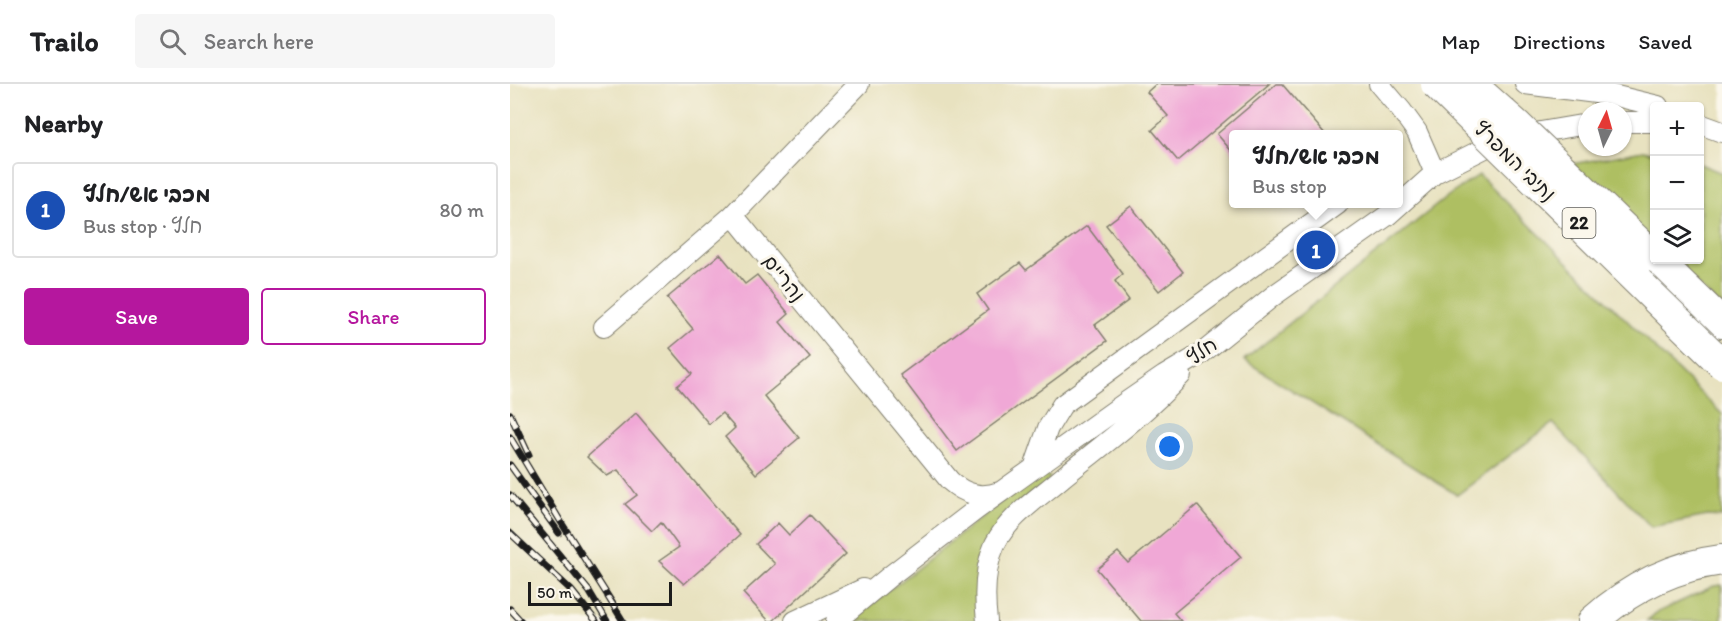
<!DOCTYPE html>
<html lang="en">
<head>
<meta charset="utf-8">
<style>
  body { margin:0; font-family:Itim,"Playpen Sans Hebrew",sans-serif; background:#f6f6f6; color:#202124 }
  .controls { position:absolute; right:18px; top:18px; display:grid; overflow:hidden; border-radius:6px; box-shadow:0 2px 4px #0004 }
  .controls button { width:54px; height:54px; display:grid; place-items:center; padding:0; border:0; border-bottom:2px solid #e0e0e0; background:#fff; color:#202124; font:30px sans-serif }
  .compass { position:absolute; left:1068px; top:18px; width:54px; height:54px; border-radius:50%; background:#fff; box-shadow:0 2px 4px #0004; rotate:5deg }
  .scale { position:absolute; left:18px; bottom:15px; width:144px; box-sizing:border-box; padding-left:6px; border:3px solid #1c1c1c; border-top:0; font-size:16px; line-height:21px; white-space:nowrap; color:#1c1c1c; -webkit-text-stroke:4px #fbf7ec; paint-order:stroke }
  .you { position:absolute; left:660px; top:363px; width:21px; height:21px; margin:-15px; border:4px solid #fff; border-radius:50%; background:#1a73e8; box-shadow:0 0 0 9px #1a73e833 }
  .badge { display:grid; place-items:center; width:39px; height:39px; border-radius:50%; background:#b5179e; color:#fff; font-size:20px; font-weight:700 }
  .pin { position:absolute; translate:-50% -50%; border:3px solid #fff; box-shadow:0 2px 6px #0006 }
  .popup { position:absolute; left:719px; top:46px; width:174px; height:78px; box-sizing:border-box; display:grid; place-content:center; border-radius:6px; background:#fff; filter:drop-shadow(0 2px 4px #0005); font-size:20px; white-space:nowrap; color:#757577 }
  .popup b { font-size:22px; color:#202124 }
  .popup::after { content:''; position:absolute; left:50%; top:100%; margin-left:-12px; border:12px solid transparent; border-top-color:#fff }
  .list { margin:0; padding:0; list-style:none }
  h2 { display:flex; justify-content:space-between; align-items:center; height:78px; margin:0; padding:0 24px; font-size:26px }
  h2 small { font-size:20px; font-weight:400; color:#757577 }
  .list li { display:grid; grid-template-columns:39px 1fr auto; gap:18px; align-items:center; box-sizing:border-box; height:96px; margin:0 12px 12px; padding:0 12px; border:2px solid #e0e0e0; border-radius:6px }
  .list b { display:block; font-size:22px; white-space:nowrap }
  .list p { margin:0; font-size:20px; white-space:nowrap; color:#757577 }
  .list em { font-size:20px; font-style:normal; color:#757577 }
  .actions { display:flex; gap:12px; padding:18px 24px }
  .actions a { flex:1; padding:14px 0; border:2px solid #b5179e; border-radius:6px; text-align:center; font-size:21px; color:#b5179e }
  .actions .main { background:#b5179e; color:#fff }
  .icon { flex:none; width:33px; height:33px; fill:none; stroke:currentColor; stroke-width:2; stroke-linecap:round; stroke-linejoin:round }
  .map { position:relative; flex:none; width:1212px; height:537px; overflow:hidden }
  header { display:flex; align-items:center; gap:36px; box-sizing:border-box; height:84px; padding:0 30px; background:#fff; border-bottom:2px solid #e0e0e0 }
  header strong { font-size:28px }
  nav { display:flex; gap:33px; margin-inline-start:auto; font-size:21px }
  .search { width:420px; height:54px; background:#f6f6f6; display:flex; align-items:center; gap:15px; box-sizing:border-box; padding:0 21px; border-radius:6px; color:#757577; font-size:22px }
  main { display:flex }
  aside { flex:1; background:#fff }
  .map>svg:first-child { display:block }
  .green { fill:#aebf62; stroke:#656e3f; stroke-width:1.5 }
  .building { fill:#f0a8d6 }
  .lines { fill:none; stroke-linecap:round; stroke-linejoin:round }
  .minor-casing { stroke:#827f6e; stroke-width:22 }
  .highway-casing { stroke:#827f6e; stroke-width:32 }
  .minor { stroke:#fff; stroke-width:20 }
  .highway { stroke:#fff; stroke-width:30 }
  .rail-casing { stroke:#1c1c1c; stroke-width:7 }
  .rail { stroke:#fbf7ec; stroke-width:4.5; stroke-dasharray:14; stroke-linecap:butt }
  .highway-bridge-casing { stroke:#827f6e; stroke-width:32; stroke-linecap:butt }
  .highway-bridge { stroke:#fff; stroke-width:30 }
  .labels { text-anchor:middle; dominant-baseline:central; stroke-width:6; stroke-linejoin:round; paint-order:stroke }
  .shield { fill:#fbf7ec; stroke:#5f5e5a; stroke-width:1.5 }
  .shield-label { font-size:18px; font-weight:bold; fill:#1c1c1c }
  .street-label { font-size:20px; fill:#1c1c1c; stroke:#fbf7ec }
</style>
</head>
<body>
<header>
<strong>Trailo</strong>
<div class="search"><svg class="icon" aria-label="search" viewBox="0 0 24 24"><circle cx="10" cy="10" r="6"/><path d="M15 15l6 6"/></svg>Search here</div>
<nav><a>Map</a><a>Directions</a><a>Saved</a></nav>
</header>
<main>
<aside>
<h2>Nearby<small></small></h2>
<ul class="list">
<li><span class="badge" style="background:#1a4fb4">1</span><div><b>מכבי אש/חלץ</b><p>Bus stop · חלץ</p></div><em>80 m</em></li>
</ul>
<div class="actions"><a class="main">Save</a><a>Share</a></div>
</aside>
<div class="map">
<svg width="1212" height="537" viewBox="0 0 1212 537">
  <rect width="100%" height="100%" fill="#fbf7ec"/>
  <filter id="ink" filterUnits="userSpaceOnUse"><feTurbulence type="fractalNoise" baseFrequency=".0167" numOctaves="2"/><feDisplacementMap in="SourceGraphic" scale="12" xChannelSelector="R" yChannelSelector="G"/><feConvolveMatrix kernelMatrix="1 2 1 2 8 2 1 2 1" color-interpolation-filters="sRGB"/></filter>
  <filter id="wash" filterUnits="userSpaceOnUse"><feTurbulence type="fractalNoise" baseFrequency=".008" numOctaves="4" result="noise"/><feDisplacementMap in="SourceGraphic" scale="24" xChannelSelector="R" yChannelSelector="G"/><feGaussianBlur stdDeviation="1.35" result="paint"/><feColorMatrix in="noise" values="0 0 0 0 0 0 0 0 0 0 0 0 0 0 0 0 0 1.4 0 .05"/><feComposite in="paint" operator="in"/></filter>
  <g filter="url(#wash)">
    <rect width="100%" height="100%" fill="#e8e2c0"/>
    <!-- green -->
    <path class="green" d="M1133 67 1144 70V159L1062 80Z
      M1190 80 1212 89V224L1161 176H1190Z
      M969 91 1212 330V433L1197 432 1141 443 1043 339 947 411 734 276 938 112Z
      M532 385 540 394 470 487 467 537H341Z
      M1212 501V537H1137L1146 529 1204 502Z"/>
    <g id="blocks">
      <!-- building -->
      <path class="building" d="M646 0H759L668 77 642 46 658 32 637 8Z
        M766 0H772L816 51H724V70L707 50Z
        M621 122 673 188 649 207 596 141Z
        M577 142 613 190 605 197 619 216 585 241 597 257 447 367 390 291 478 226 467 210 510 179 516 186Z
        M210 170 235 200 247 191 279 230 270 238 300 274 254 312 289 354 246 390 215 353 225 344 212 329 199 340 167 302 182 290 160 264 183 245 157 214Z
        M126 329 230 451 174 500 149 477 169 463 151 438 142 447 115 420 127 411 108 386 97 392 77 373Z
        M687 421 731 473 664 529 671 537H631L587 485 608 468 618 479Z
        M300 431 336 470 263 537H259L233 509 265 480 246 460 268 439 279 451Z"/>
    </g>
  </g>
  <g filter="url(#ink)">
    <use href="#blocks" fill-opacity="0" stroke="#827f6e" stroke-width="1.5"/>
    <g class="lines">
      <defs>
        <path id="minor" d="M349 0 223 131 440 397C455 410 470 415 490 408
          M869 0 891 26 907 48 925 89
          M1015 0 1102 11 1148 22
          M1113 38H1144
          M1190 40 1212 48
          M94 243 223 131
          M524 384 538 344 552 321 828 120
          M285 537 353 505
          M326 537 380 492 467 425 615 319 654 292 691 270 763 212 878 131 925 89 983 60 1013 51 1077 40
          M477 537C474 512 474 484 485 460 499 432 530 413 553 393 593 361 636 329 671 291"/>
        <path id="highway" d="M1147 176 1212 239
          M1083 537C1120 504 1163 482 1212 476"/>
      </defs>
      <!-- minor casing -->
      <use href="#minor" class="minor-casing"/>
      <!-- highway casing -->
      <use href="#highway" class="highway-casing"/>
      <!-- minor -->
      <use href="#minor" class="minor"/>
      <!-- highway -->
      <use href="#highway" class="highway"/>
      <defs>
        <path id="rail" d="M0 330 19 371
          M0 353 51 438 103 520
          M0 381 49 449
          M0 411 79 507 97 537
          M0 449 61 506 86 537
          M98 513 113 537
          M0 525 11 537"/>
      </defs>
      <!-- rail casing -->
      <use href="#rail" class="rail-casing"/>
      <!-- rail -->
      <use href="#rail" class="rail"/>
      <defs>
        <path id="highway-bridge" d="M926 0 1212 280
          M961 0 1008 42 1144 173"/>
      </defs>
      <!-- highway-bridge casing -->
      <use href="#highway-bridge" class="highway-bridge-casing"/>
      <!-- highway-bridge -->
      <use href="#highway-bridge" class="highway-bridge"/>
    </g>
  </g>
  <g class="labels">
    <!-- shield labels -->
    <rect class="shield" x="1052.5" y="124" width="33" height="30" rx="4.5"/>
    <g class="shield-label">
      <text x="1069" y="139">22</text>
    </g>
    <!-- street labels -->
    <g class="street-label">
      <text transform="translate(1005 77) rotate(44)">נתיבי המפרץ</text>
      <text transform="translate(274 194) rotate(51)">נהריים</text>
      <text transform="translate(692 267) rotate(-35)">חלץ</text>
    </g>
  </g>
</svg>
<div class="controls">
<button>+</button>
<button>−</button>
<button><svg class="icon" aria-label="layers" viewBox="0 0 24 24"><path d="M12 4l9 5-9 5-9-5zM3 14l9 5 9-5"/></svg></button>
</div>
<svg class="compass" viewBox="-18 -18 36 36"><path d="M0-13l5 13h-10z" fill="#e53935"/><path d="M0 13l5-13h-10z" fill="#757577"/></svg>
<div class="scale">50 m</div>
<div class="you"></div>
<div class="pin badge" style="left:806px;top:166px;background:#1a4fb4">1</div>
<div class="popup"><b>מכבי אש/חלץ</b>Bus stop</div>
</div>
</main>
</body>
</html>
